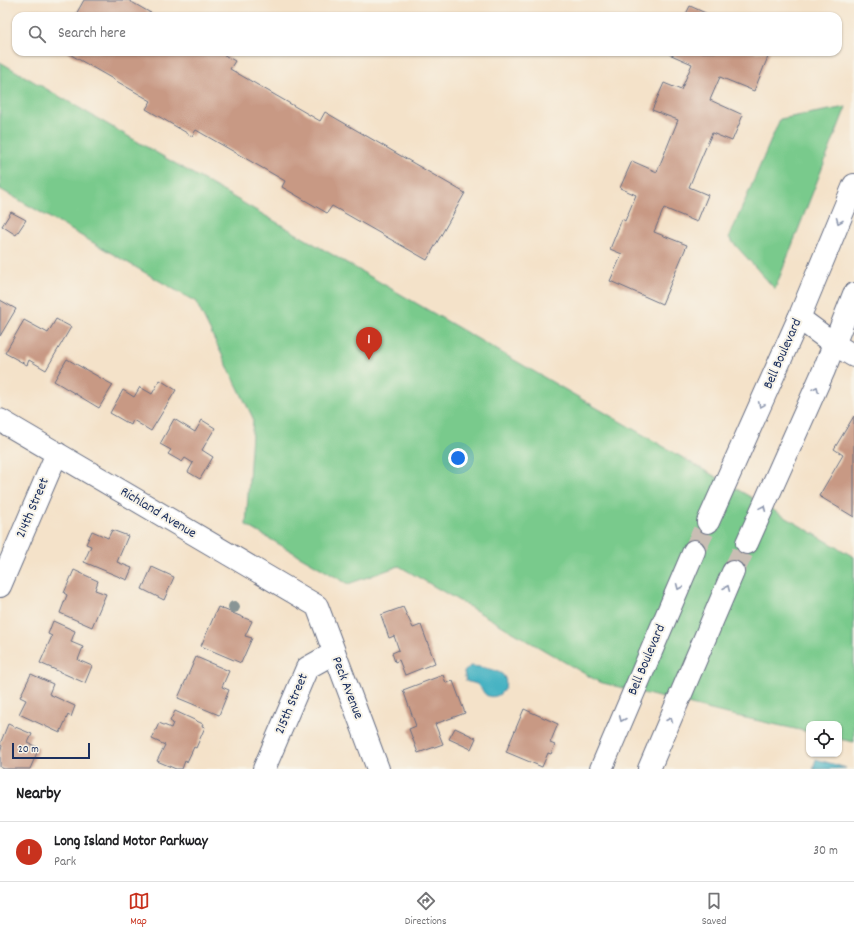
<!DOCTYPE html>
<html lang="en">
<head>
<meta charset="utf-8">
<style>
  body { margin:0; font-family:Dekko,sans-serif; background:#f6f6f6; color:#202124 }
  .controls { position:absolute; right:12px; bottom:12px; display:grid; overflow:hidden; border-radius:8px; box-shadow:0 1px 3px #0004 }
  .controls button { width:36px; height:36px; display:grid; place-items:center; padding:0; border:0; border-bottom:1px solid #e0e0e0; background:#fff; color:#202124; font:20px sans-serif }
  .scale { position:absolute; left:12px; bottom:10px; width:78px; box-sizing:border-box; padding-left:4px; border:2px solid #1b2f5e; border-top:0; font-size:11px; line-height:14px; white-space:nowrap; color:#1b2f5e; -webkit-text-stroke:3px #f7f3e8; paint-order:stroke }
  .you { position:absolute; left:458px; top:458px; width:14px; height:14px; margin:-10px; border:3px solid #fff; border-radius:50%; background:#1a73e8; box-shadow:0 0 0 6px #1a73e833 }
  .badge { display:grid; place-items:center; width:26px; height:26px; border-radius:50%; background:#c8321e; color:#fff; font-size:13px; font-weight:700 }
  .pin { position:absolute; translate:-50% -33px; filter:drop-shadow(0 1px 2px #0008) }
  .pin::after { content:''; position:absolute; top:21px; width:14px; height:12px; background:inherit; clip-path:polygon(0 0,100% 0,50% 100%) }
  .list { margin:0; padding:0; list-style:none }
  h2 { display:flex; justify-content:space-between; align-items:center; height:52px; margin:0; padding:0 16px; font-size:17px }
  h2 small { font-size:13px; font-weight:400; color:#757577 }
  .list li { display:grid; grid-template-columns:26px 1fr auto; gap:12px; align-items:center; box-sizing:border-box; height:60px; padding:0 16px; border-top:1px solid #e0e0e0 }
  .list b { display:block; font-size:15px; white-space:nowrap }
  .list p { margin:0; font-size:13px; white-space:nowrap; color:#757577 }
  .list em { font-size:13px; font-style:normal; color:#757577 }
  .icon { flex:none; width:22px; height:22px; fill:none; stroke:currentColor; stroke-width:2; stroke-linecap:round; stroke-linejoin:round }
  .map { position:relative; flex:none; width:854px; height:769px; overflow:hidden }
  .search { position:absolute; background:#fff; box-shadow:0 1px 3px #0004; left:12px; right:12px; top:12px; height:44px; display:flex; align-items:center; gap:10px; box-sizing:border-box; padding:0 14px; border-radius:12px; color:#757577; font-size:15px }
  .sheet { height:112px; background:#fff }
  nav { display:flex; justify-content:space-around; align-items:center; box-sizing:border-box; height:56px; border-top:1px solid #e0e0e0; background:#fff; font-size:11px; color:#757577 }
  nav a { display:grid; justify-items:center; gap:2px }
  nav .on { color:#c8321e }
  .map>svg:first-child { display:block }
  .green { fill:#79ca8c; stroke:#4a7c75 }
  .water { fill:#46b3c3; stroke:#307190 }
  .building { fill:#c89984 }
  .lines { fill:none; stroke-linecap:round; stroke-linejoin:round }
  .tertiary-tunnel { stroke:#c9beb4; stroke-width:22; stroke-dasharray:22 11; stroke-linecap:butt }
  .minor-casing { stroke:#676e83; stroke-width:24 }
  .tertiary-casing { stroke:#676e83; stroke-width:24 }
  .minor { stroke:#fff; stroke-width:22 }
  .tertiary { stroke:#fff; stroke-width:22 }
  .tree { fill:#899595 }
  .oneway { stroke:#8d97ae }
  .labels { text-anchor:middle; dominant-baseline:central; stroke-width:4; stroke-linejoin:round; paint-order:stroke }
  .street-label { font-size:14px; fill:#1b2f5e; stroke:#f7f3e8 }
</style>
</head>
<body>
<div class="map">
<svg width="854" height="769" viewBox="0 0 854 769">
  <rect width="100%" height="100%" fill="#f7f3e8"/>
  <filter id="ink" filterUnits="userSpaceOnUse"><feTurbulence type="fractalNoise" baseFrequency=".025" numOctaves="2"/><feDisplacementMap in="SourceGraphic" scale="8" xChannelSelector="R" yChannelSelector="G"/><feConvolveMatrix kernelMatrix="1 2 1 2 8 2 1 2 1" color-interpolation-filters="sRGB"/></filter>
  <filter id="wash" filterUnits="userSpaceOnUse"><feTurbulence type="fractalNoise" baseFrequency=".012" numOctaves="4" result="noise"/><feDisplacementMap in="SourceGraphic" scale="16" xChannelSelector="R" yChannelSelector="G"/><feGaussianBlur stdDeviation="0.9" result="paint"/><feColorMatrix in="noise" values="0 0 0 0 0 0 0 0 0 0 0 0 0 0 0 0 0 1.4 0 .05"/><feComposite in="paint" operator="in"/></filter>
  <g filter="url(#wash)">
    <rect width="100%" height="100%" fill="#f4e2c9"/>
    <!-- green -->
    <path class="green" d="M0 62 854 557V742L839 739V724H809V732L723 713 599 682 399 566 348 584 246 525 253 418 196 302 0 189Z
      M846 107 775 289 729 238 780 119Z"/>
    <!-- water -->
    <path class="water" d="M470 666C477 666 499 670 503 675 511 685 500 700 488 696 483 694 483 690 480 687 476 682 470 683 466 681L464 672Z
      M816 759 846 768 813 769Z"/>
    <g id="blocks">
      <!-- building -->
      <path class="building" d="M84 0H128L156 16H75Z
        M690 6 712 16H685Z
        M66 52H219L235 61 230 69 320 121 325 112 465 193 427 260 332 206 327 213 282 187 285 181 196 130 192 136 146 109 151 101Z
        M670 52H770L754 91 720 77 710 100 743 115 732 141 712 133 700 161 689 187 708 195 697 222 664 208 654 232 687 245 662 304 610 281 622 254 610 249 622 219 625 221 636 195 620 188 632 161 657 172 678 120 652 110 664 83 681 90 692 64 669 54Z
        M11 212 26 220 16 235 2 226Z
        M0 300 16 309 0 336Z
        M56 319 71 327 46 370 29 360 27 365 5 353 24 320 48 333Z
        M67 359 113 385 99 408 54 381Z
        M160 380 176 390 151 431 133 420 131 425 110 413 123 390 134 397 140 387 152 394Z
        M854 416V517L819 496 843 455 834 449Z
        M174 419 195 432 202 420 215 428 202 450 213 457 200 479 188 472 193 463 185 458 182 462 168 454 171 450 160 444Z
        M112 530 128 536 117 562 132 568 127 580 84 562 91 546 86 544 92 531 108 538Z
        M152 567 174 577 164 600 142 589Z
        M74 570 98 581 95 590 106 594 92 627 60 613 67 595 64 593Z
        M218 607 252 621 245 636 252 638 241 663 201 646Z
        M403 607 413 628 421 625 435 663 405 675 399 660 395 662 392 653 399 650 394 636 389 638 381 615Z
        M53 621 75 631 71 642 83 647 78 660 92 666 85 683 40 663 52 636 48 634Z
        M196 657 229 671 222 687 229 690 219 715 178 698Z
        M31 674 53 684 49 694 75 706 71 717 68 715 60 733 19 714 26 700 20 697Z
        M443 675 446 683 453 681 465 713 435 724 443 744 418 753 409 729 416 726 403 690Z
        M524 709 558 724 550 743 555 745 551 754 548 753 542 767 506 752Z
        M175 711 203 724 202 726 205 727 196 748 194 747 187 762 185 761 182 769H176L157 761 165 745 152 739 159 723 171 728 173 723 170 721Z
        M8 724 32 734 28 743 39 748 30 769H4L0 767V751L2 746 0 744Z
        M455 728 476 738 471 749 449 739Z"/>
    </g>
  </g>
  <g filter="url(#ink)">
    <use href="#blocks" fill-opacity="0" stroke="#676e83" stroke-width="1"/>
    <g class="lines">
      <!-- tertiary-tunnel -->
      <path class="tertiary-tunnel" d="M694 551 708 522
        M733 572 747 543"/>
      <defs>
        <path id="minor" d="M799 318 834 344 854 356
          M0 420 317 606 378 769
          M0 586 57 453
          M264 769 307 668 334 653"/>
        <path id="tertiary" d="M708 522 799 318 854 185
          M747 543 824 370 854 294
          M601 769 694 551
          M649 769 733 572"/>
      </defs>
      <!-- minor casing -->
      <use href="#minor" class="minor-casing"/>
      <!-- tertiary casing -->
      <use href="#tertiary" class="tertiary-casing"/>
      <!-- minor -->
      <use href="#minor" class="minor"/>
      <!-- tertiary -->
      <use href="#tertiary" class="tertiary"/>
    </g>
    <!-- trees -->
    <circle class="tree" cx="234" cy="607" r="6"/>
    <!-- one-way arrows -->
    <defs><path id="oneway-chevron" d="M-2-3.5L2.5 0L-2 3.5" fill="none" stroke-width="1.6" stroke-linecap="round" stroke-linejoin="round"/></defs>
    <g class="oneway">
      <use href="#oneway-chevron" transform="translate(839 221) rotate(112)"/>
      <use href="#oneway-chevron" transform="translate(816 389) rotate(-66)"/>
      <use href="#oneway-chevron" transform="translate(761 405) rotate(114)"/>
      <use href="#oneway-chevron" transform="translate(763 508) rotate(-66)"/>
      <use href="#oneway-chevron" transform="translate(679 587) rotate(113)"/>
      <use href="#oneway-chevron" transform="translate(727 588) rotate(-67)"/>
      <use href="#oneway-chevron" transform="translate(622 719) rotate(113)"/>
      <use href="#oneway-chevron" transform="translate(670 720) rotate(-67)"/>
    </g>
  </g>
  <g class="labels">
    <!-- street labels -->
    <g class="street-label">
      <text transform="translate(783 354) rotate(-66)">Bell Boulevard</text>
      <text transform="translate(33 508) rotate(-67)">214th Street</text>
      <text transform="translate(158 513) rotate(31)">Richland Avenue</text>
      <text transform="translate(647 660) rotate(-67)">Bell Boulevard</text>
      <text transform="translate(347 688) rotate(69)">Peck Avenue</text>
      <text transform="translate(292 704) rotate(-67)">215th Street</text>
    </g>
  </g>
</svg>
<div class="controls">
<button><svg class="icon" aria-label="locate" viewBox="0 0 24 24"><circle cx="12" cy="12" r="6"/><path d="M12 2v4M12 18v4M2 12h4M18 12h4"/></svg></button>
</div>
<div class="scale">20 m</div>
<div class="you"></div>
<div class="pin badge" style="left:369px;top:360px">1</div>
<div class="search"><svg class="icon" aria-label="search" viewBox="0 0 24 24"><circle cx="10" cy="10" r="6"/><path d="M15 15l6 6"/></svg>Search here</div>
</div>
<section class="sheet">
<h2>Nearby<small></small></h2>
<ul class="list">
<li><span class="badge">1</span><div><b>Long Island Motor Parkway</b><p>Park</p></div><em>30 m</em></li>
</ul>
</section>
<nav>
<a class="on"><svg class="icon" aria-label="map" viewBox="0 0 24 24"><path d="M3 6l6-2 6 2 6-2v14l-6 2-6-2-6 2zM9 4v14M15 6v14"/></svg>Map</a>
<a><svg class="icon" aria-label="directions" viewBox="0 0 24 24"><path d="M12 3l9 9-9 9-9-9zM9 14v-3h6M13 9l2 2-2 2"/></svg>Directions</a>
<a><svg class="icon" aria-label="saved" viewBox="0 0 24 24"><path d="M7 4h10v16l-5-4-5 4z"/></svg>Saved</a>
</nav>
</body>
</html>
